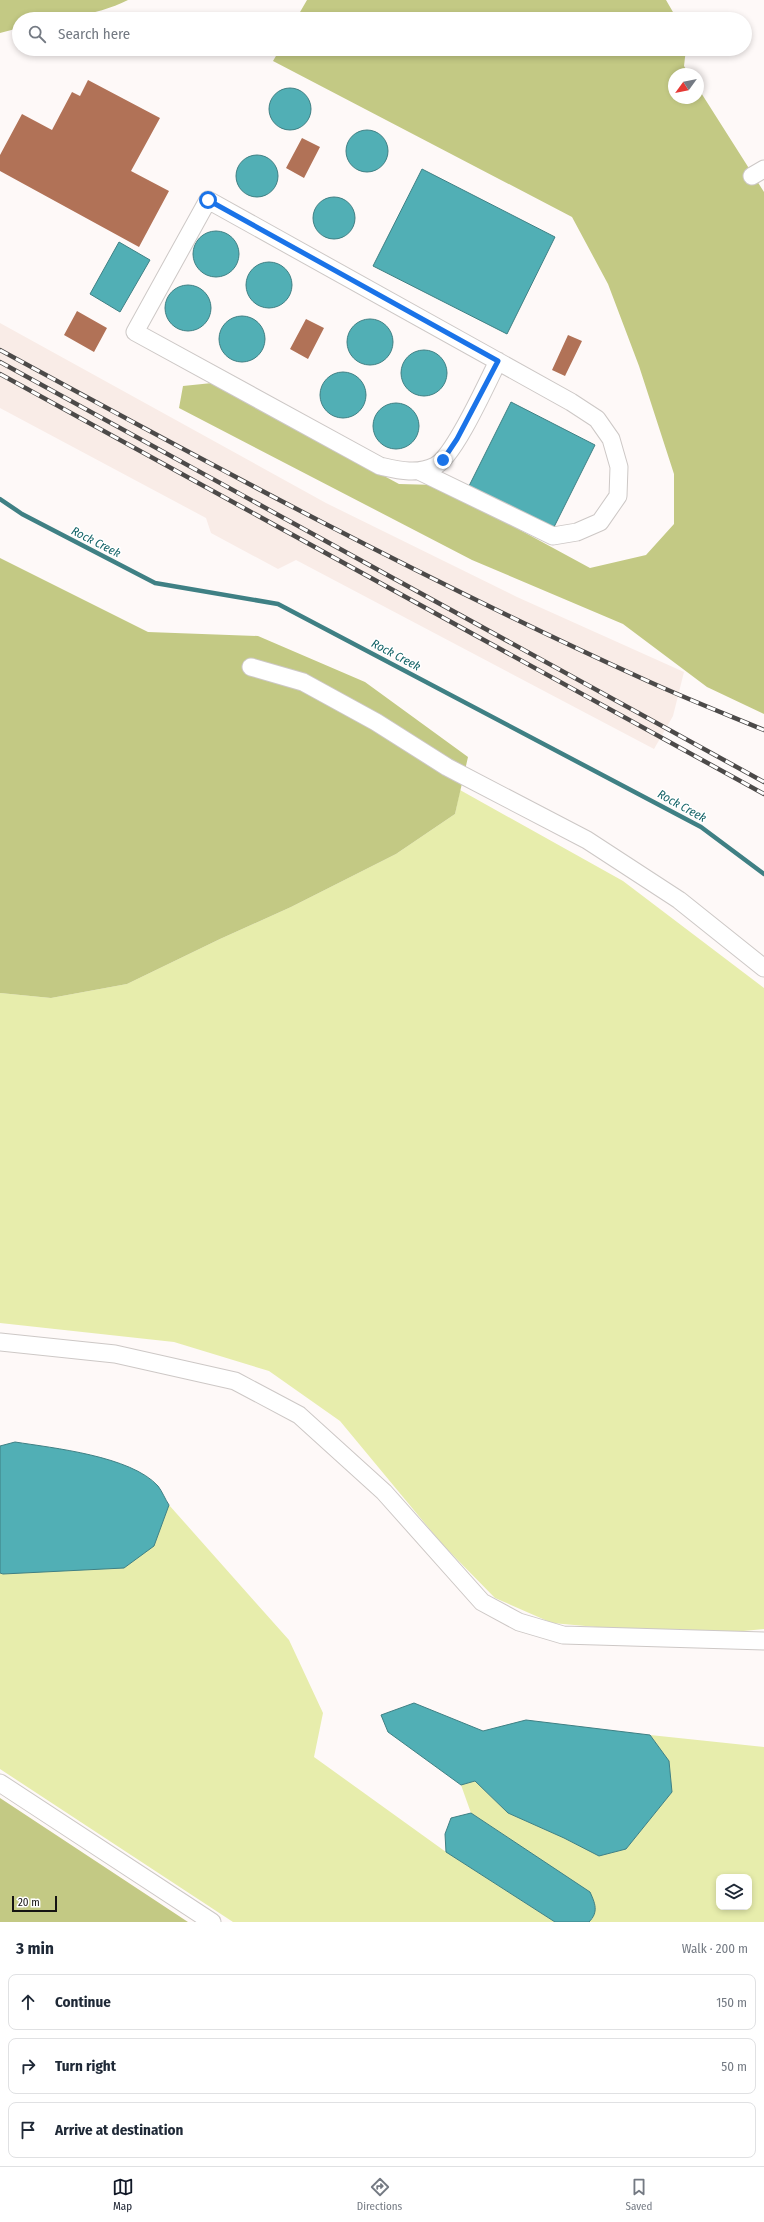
<!DOCTYPE html>
<html lang="en">
<head>
<meta charset="utf-8">
<style>
  body { margin:0; font-family:"Fira Sans Condensed",sans-serif; background:#f6f6f7; color:#1f2937 }
  .controls { position:absolute; right:12px; bottom:12px; display:grid; overflow:hidden; border-radius:8px; box-shadow:0 2px 6px #0003 }
  .controls button { width:36px; height:36px; display:grid; place-items:center; padding:0; border:0; border-bottom:1px solid #e0e1e3; background:#fff; color:#1f2937; font:20px sans-serif }
  .compass { position:absolute; left:668px; top:68px; width:36px; height:36px; border-radius:50%; background:#fff; box-shadow:0 2px 6px #0003; rotate:237deg }
  .scale { position:absolute; left:12px; bottom:10px; width:45px; box-sizing:border-box; padding-left:4px; border:2px solid #161413; border-top:0; font-size:11px; line-height:14px; white-space:nowrap; color:#161413; -webkit-text-stroke:3px #fff; paint-order:stroke }
  .stop { position:absolute; width:12px; height:12px; margin:-9px; border:3px solid #1a73e8; border-radius:50%; background:#fff }
  .stop.end { background:#1a73e8; border-color:#fff; box-shadow:0 1px 4px #0008 }
  .list { margin:0; padding:0; list-style:none }
  h2 { display:flex; justify-content:space-between; align-items:center; height:52px; margin:0; padding:0 16px; font-size:17px }
  h2 small { font-size:13px; font-weight:400; color:#747a83 }
  .list li { display:grid; grid-template-columns:26px 1fr auto; gap:12px; align-items:center; box-sizing:border-box; height:56px; margin:0 8px 8px; padding:0 8px; border:1px solid #e0e1e3; border-radius:8px }
  .list b { display:block; font-size:15px; white-space:nowrap }
  .list em { font-size:13px; font-style:normal; color:#747a83 }
  .icon { flex:none; width:22px; height:22px; fill:none; stroke:currentColor; stroke-width:2; stroke-linecap:round; stroke-linejoin:round }
  .map { position:relative; flex:none; width:764px; height:1922px; overflow:hidden }
  .search { position:absolute; background:#fff; box-shadow:0 2px 6px #0003; left:12px; right:12px; top:12px; height:44px; display:flex; align-items:center; gap:10px; box-sizing:border-box; padding:0 14px; border-radius:22px; color:#747a83; font-size:15px }
  .sheet { height:244px; background:#fff }
  nav { display:flex; justify-content:space-around; align-items:center; box-sizing:border-box; height:56px; border-top:1px solid #e0e1e3; background:#fff; font-size:11px; color:#747a83 }
  nav a { display:grid; justify-items:center; gap:2px }
  nav .on { color:#111827 }
  .map>svg:first-child { display:block }
  .built { fill:#f9ece7 }
  .green { fill:#e7edac; fill-rule:evenodd }
  .forest { fill:#c3c984 }
  .water { fill:#51afb5; stroke:#3f8084 }
  .lines { fill:none; stroke-linecap:round; stroke-linejoin:round }
  .stream { stroke:#3f8084; stroke-width:4.5 }
  .building { fill:#b17257 }
  .minor-casing { stroke:#cdc8c6; stroke-width:19 }
  .minor { stroke:#fff; stroke-width:17 }
  .rail-casing { stroke:#4c4a49; stroke-width:4.5 }
  .rail { stroke:#fff; stroke-width:3; stroke-dasharray:9; stroke-linecap:butt }
  .route { stroke:#1a73e8; stroke-width:5 }
  .labels { text-anchor:middle; dominant-baseline:central; stroke-width:3; stroke-linejoin:round; paint-order:stroke }
  .water-label { font-size:12px; font-style:italic; fill:#136367; stroke:#fff }
</style>
</head>
<body>
<div class="map">
<svg width="764" height="1922" viewBox="0 0 764 1922">
  <rect width="100%" height="100%" fill="#fef9f8"/>
  <!-- built -->
  <path class="built" d="M0 323 326 503 517 597 684 672 673 716 654 749 296 560 278 569 211 533 206 518 0 408Z"/>
  <!-- green -->
  <path class="green" d="M460 790 623 881 764 988V1629L733 1632 619 1629 552 1623 495 1598 442 1544 340 1421 269 1371 174 1342 0 1323V993L51 998 127 984 220 939 291 907 396 854 455 814Z
    M169 1505 289 1640 323 1713 314 1757 446 1852 555 1922H233L0 1769V1573L3 1574 154 1546Z
    M650 1735 764 1747V1922H589L593 1918 590 1892 471 1813 461 1785 475 1781 508 1813 564 1838 599 1856 626 1849 672 1792 669 1761ZM719 1877H749V1907H719Z"/>
  <!-- forest -->
  <path class="forest" d="M0 0H128C94 17 57 19 19 19V28L0 33Z
    M307 0H666L677 19H296Z
    M280 49H686L684 66 689 74H674V98H698V88L764 192V714L707 687 623 624 472 560 179 408 183 386 212 383 399 484 437 485 590 568 646 555 674 524V474L639 366 608 284 572 217 273 61Z
    M0 558 148 632 258 636 365 682 468 757 455 814 396 854 291 907 220 939 127 984 51 998 0 993Z
    M0 1798 188 1922H0Z"/>
  <!-- water -->
  <path class="water" d="M269 109a21 21 0 1 1 42 0a21 21 0 1 1-42 0Z
    M346 151a21 21 0 1 1 42 0a21 21 0 1 1-42 0Z
    M236 176a21 21 0 1 1 42 0a21 21 0 1 1-42 0Z
    M422 169 555 237 507 334 373 266Z
    M313 218a21 21 0 1 1 42 0a21 21 0 1 1-42 0Z
    M193 254a23 23 0 1 1 46 0a23 23 0 1 1-46 0Z
    M119 242 150 260 120 312 90 294Z
    M246 285a23 23 0 1 1 46 0a23 23 0 1 1-46 0Z
    M165 308a23 23 0 1 1 46 0a23 23 0 1 1-46 0Z
    M219 339a23 23 0 1 1 46 0a23 23 0 1 1-46 0Z
    M347 342a23 23 0 1 1 46 0a23 23 0 1 1-46 0Z
    M401 373a23 23 0 1 1 46 0a23 23 0 1 1-46 0Z
    M320 395a23 23 0 1 1 46 0a23 23 0 1 1-46 0Z
    M511 402 595 445 553 529 469 486Z
    M373 426a23 23 0 1 1 46 0a23 23 0 1 1-46 0Z
    M15 1442C53 1448 131 1456 158 1486 162 1491 165 1499 169 1505L154 1546 124 1568 3 1574 0 1573V1446Z
    M414 1703 483 1731 526 1720 650 1735 669 1761 672 1792 626 1849 599 1856 564 1838 508 1813 475 1781 461 1785 388 1732 381 1715Z
    M471 1813 590 1892C595 1903 599 1912 589 1922H555L446 1852 445 1834 451 1818Z"/>
  <g class="lines">
    <!-- stream -->
    <path class="stream" d="M0 499 22 514 155 583 278 604 701 827 764 874"/>
  </g>
  <!-- building -->
  <path class="building" d="M88 80 160 118 131 171 169 191 139 247 0 171V155L22 114 52 130 72 92 80 96Z
    M302 138 320 147 304 178 286 168Z
    M77 311 107 328 94 352 64 335Z
    M306 319 324 328 308 359 290 349Z
    M568 335 582 341 565 376 552 370Z"/>
  <g class="lines">
    <defs>
      <path id="minor" d="M752 176 764 169
        M419 471 553 536 577 532 600 522 618 496 619 467 611 439 597 419 571 402 208 200 135 332 380 466C398 470 417 475 435 466 454 457 487 383 498 361
        M251 667 303 682 376 722 447 767 587 840 679 900 764 968
        M0 1342 115 1354 235 1381 299 1415 384 1492 482 1602 519 1622 563 1635 764 1641
        M0 1783 212 1922"/>
    </defs>
    <!-- minor casing -->
    <use href="#minor" class="minor-casing"/>
    <!-- minor -->
    <use href="#minor" class="minor"/>
    <defs>
      <path id="rail" d="M0 350C211 465 423 579 641 678 682 697 723 713 764 730
        M0 362 764 782
        M0 374 764 794"/>
    </defs>
    <!-- rail casing -->
    <use href="#rail" class="rail-casing"/>
    <!-- rail -->
    <use href="#rail" class="rail"/>
  </g>
  <g class="lines">
    <!-- route -->
    <path class="route" d="M208 200 498 361 457 439 443 460"/>
  </g>
  <g class="labels">
    <!-- water labels -->
    <g class="water-label">
      <text transform="translate(96 542) rotate(27)">Rock Creek</text>
      <text transform="translate(396 655) rotate(28)">Rock Creek</text>
      <text transform="translate(682 806) rotate(29)">Rock Creek</text>
    </g>
  </g>
</svg>
<div class="controls">
<button><svg class="icon" aria-label="layers" viewBox="0 0 24 24"><path d="M12 4l9 5-9 5-9-5zM3 14l9 5 9-5"/></svg></button>
</div>
<svg class="compass" viewBox="-18 -18 36 36"><path d="M0-13l5 13h-10z" fill="#e53935"/><path d="M0 13l5-13h-10z" fill="#747a83"/></svg>
<div class="scale">20 m</div>
<div class="stop" style="left:208px;top:200px"></div>
<div class="stop end" style="left:443px;top:460px"></div>
<div class="search"><svg class="icon" aria-label="search" viewBox="0 0 24 24"><circle cx="10" cy="10" r="6"/><path d="M15 15l6 6"/></svg>Search here</div>
</div>
<section class="sheet">
<h2>3 min<small>Walk · 200 m</small></h2>
<ul class="list">
<li><svg class="icon" aria-label="ahead" viewBox="0 0 24 24"><path d="M12 20V5M6 11l6-6 6 6"/></svg><div><b>Continue</b></div><em>150 m</em></li>
<li><svg class="icon" aria-label="right" viewBox="0 0 24 24"><path d="M7 20v-9h11M14 6l5 5-5 5"/></svg><div><b>Turn right</b></div><em>50 m</em></li>
<li><svg class="icon" aria-label="arrive" viewBox="0 0 24 24"><path d="M6 21V4h12l-3 4 3 4H6"/></svg><div><b>Arrive at destination</b></div></li>
</ul>
</section>
<nav>
<a class="on"><svg class="icon" aria-label="map" viewBox="0 0 24 24"><path d="M3 6l6-2 6 2 6-2v14l-6 2-6-2-6 2zM9 4v14M15 6v14"/></svg>Map</a>
<a><svg class="icon" aria-label="directions" viewBox="0 0 24 24"><path d="M12 3l9 9-9 9-9-9zM9 14v-3h6M13 9l2 2-2 2"/></svg>Directions</a>
<a><svg class="icon" aria-label="saved" viewBox="0 0 24 24"><path d="M7 4h10v16l-5-4-5 4z"/></svg>Saved</a>
</nav>
</body>
</html>
